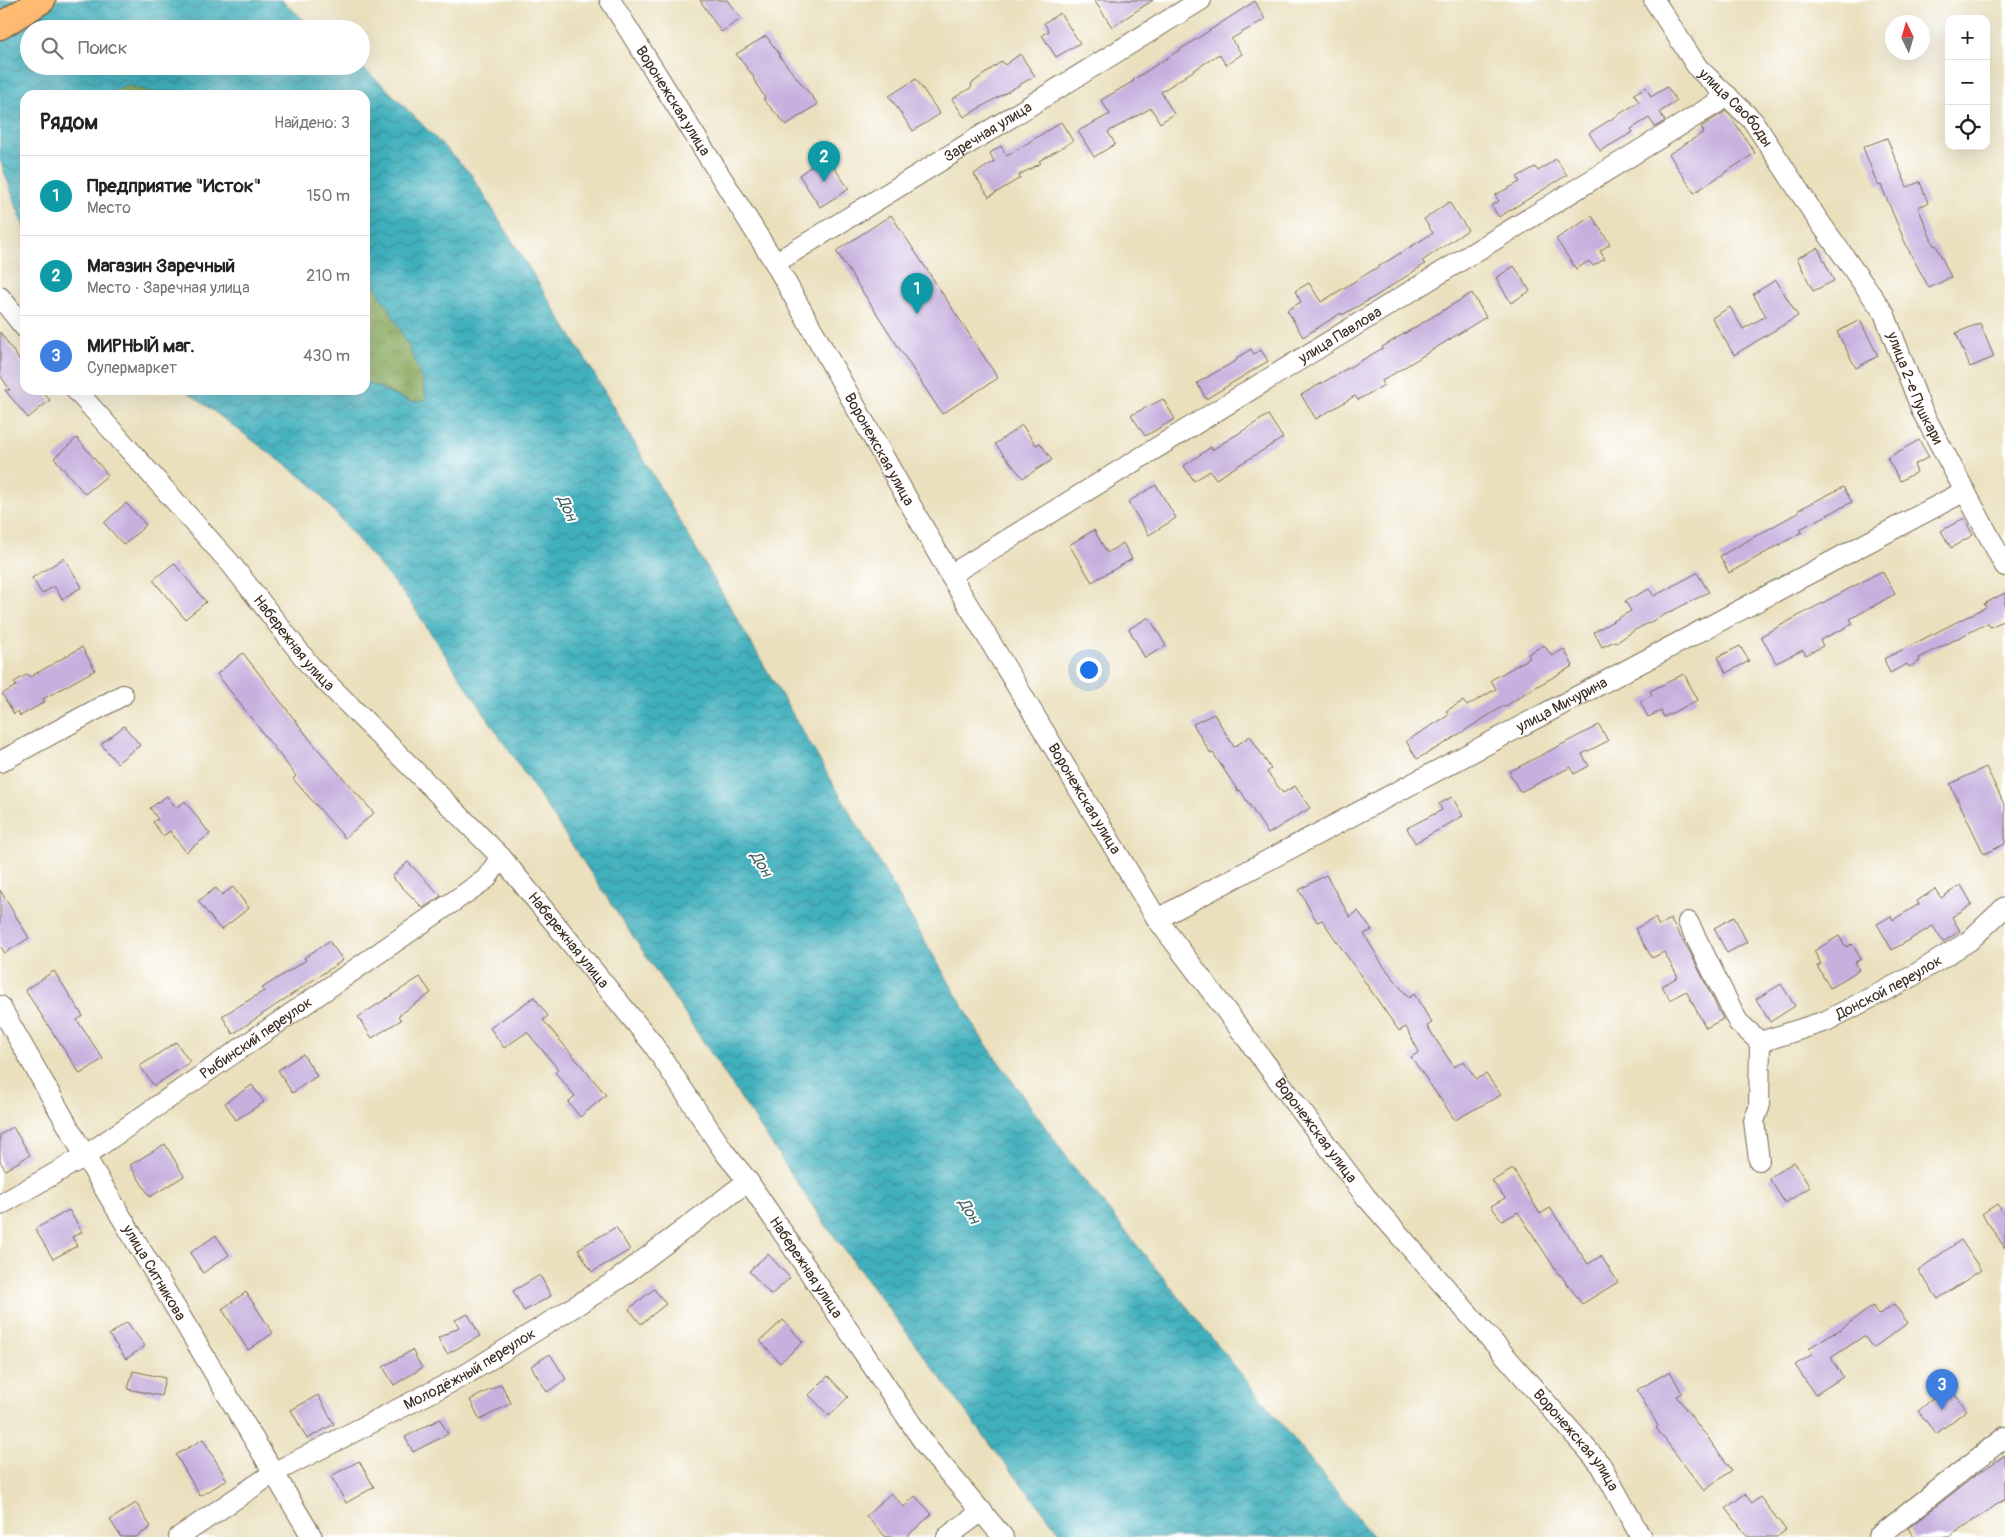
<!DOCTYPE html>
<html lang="ru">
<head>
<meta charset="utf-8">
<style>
  body { margin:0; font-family:Pangolin,sans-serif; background:#f2f2f2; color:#222 }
  .controls { position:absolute; right:15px; top:15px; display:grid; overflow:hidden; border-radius:10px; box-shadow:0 5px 20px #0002 }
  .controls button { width:45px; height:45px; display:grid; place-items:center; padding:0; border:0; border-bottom:1px solid #e0e0e0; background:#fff; color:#222; font:25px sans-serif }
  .compass { position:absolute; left:1885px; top:15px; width:45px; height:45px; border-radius:50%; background:#fff; box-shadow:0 5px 20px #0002; rotate:355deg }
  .you { position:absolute; left:1088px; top:669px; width:18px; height:18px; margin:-12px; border:4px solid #fff; border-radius:50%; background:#1a73e8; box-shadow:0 0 0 8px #1a73e833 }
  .badge { display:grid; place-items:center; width:32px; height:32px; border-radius:50%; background:#2563eb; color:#fff; font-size:16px; font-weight:700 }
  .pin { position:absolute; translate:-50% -41px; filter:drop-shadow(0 1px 2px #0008) }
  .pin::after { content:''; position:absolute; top:26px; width:18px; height:15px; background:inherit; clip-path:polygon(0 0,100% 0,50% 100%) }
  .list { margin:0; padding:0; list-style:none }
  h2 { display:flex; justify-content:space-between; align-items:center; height:65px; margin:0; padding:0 20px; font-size:21px }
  h2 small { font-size:16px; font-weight:400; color:#767676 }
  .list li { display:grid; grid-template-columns:32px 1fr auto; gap:15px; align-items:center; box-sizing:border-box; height:80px; padding:0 20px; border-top:1px solid #e0e0e0 }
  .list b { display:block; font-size:19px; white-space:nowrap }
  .list p { margin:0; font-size:16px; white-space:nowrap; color:#767676 }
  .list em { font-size:16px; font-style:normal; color:#767676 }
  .icon { flex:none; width:28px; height:28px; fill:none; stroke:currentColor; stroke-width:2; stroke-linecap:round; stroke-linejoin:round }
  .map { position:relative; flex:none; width:2005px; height:1537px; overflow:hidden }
  .search { position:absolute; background:#fff; box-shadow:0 5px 20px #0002; left:20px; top:20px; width:350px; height:55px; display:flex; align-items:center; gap:12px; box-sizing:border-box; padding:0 18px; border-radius:28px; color:#767676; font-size:19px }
  .panel { position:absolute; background:#fff; box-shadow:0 5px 20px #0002; left:20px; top:90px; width:350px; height:305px; border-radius:15px }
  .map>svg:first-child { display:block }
  .forest { fill:url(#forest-crowns); stroke:#60683d }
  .water { fill:url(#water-waves); stroke:#3e6d6e }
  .building { fill:#c6b0de }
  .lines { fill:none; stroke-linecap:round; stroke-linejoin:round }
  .minor-casing { stroke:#786a56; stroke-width:22 }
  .major-casing { stroke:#786a56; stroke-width:29 }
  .minor { stroke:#fff; stroke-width:20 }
  .major { stroke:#ffbb71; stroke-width:26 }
  .labels { text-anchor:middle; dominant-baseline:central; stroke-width:4; stroke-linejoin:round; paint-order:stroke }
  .street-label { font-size:15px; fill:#3b2a1e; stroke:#fff }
  .water-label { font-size:16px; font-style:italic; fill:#3d605e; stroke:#fff }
</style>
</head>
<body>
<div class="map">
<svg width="2005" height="1537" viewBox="0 0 2005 1537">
  <defs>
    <pattern id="forest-crowns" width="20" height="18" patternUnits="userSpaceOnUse" patternTransform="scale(1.25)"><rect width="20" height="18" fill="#86a75c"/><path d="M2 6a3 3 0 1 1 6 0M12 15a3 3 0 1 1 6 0" fill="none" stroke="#6f884b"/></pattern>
    <pattern id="water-waves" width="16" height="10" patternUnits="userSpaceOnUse" patternTransform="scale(1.25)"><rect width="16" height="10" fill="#41b0bd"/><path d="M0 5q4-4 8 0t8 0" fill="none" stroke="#388f99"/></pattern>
  </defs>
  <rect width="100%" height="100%" fill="#fff"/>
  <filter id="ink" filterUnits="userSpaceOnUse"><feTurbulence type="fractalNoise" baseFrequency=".02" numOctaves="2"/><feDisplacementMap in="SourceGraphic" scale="10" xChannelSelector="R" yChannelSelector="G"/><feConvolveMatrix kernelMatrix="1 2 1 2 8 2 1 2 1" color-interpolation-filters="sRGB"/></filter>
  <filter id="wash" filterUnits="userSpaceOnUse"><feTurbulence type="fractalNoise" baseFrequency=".0096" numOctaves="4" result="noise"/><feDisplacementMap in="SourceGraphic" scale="20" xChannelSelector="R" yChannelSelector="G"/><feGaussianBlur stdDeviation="1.12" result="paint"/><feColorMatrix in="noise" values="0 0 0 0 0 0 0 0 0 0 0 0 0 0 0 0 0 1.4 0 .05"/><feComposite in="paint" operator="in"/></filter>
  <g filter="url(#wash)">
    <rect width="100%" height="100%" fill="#eae0bd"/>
    <!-- forest -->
    <path class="forest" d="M127 85 163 95H108V93Z
      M365 271C390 310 419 353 426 400L413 402 396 396 365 381Z"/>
    <!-- water -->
    <path class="water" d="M0 0H281L315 29H29V66H360L385 87 471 174 586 360 981 1037 1073 1166 1373 1537H1064L996 1452 822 1220 410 602 311 484 185 390H365V381L396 396 413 402 426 400 424 385 413 356 391 312 365 271V95H163L127 85 108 93V95H25V230L0 160Z"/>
    <g id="blocks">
      <!-- building -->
      <path class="building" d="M700 0H727L741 19 721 32Z
        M1094 0H1153L1112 27Z
        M1255 1 1265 19 1231 39 1242 54 1226 65 1219 54 1161 92 1174 114 1160 123 1151 108 1108 132 1115 144 1094 157 1078 131 1110 114 1101 100 1134 81 1133 80Z
        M1060 13 1080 43 1056 57 1042 35 1049 31 1044 23Z
        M766 36 780 55 779 56 818 104 786 125 763 99 765 98 753 78 754 77 736 54Z
        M1020 54 1035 76 964 117 952 99 972 87 971 84 1002 61 1005 65Z
        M916 79 940 114 913 131 889 96Z
        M1646 87 1651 97 1667 87 1677 101 1660 112 1665 121 1655 127 1649 118 1631 129 1633 132 1600 151 1589 133 1639 102 1634 94Z
        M1726 111 1731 117 1755 153 1694 193 1669 154 1704 132 1701 127Z
        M1061 122 1073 141 1039 161 1041 163 1019 175 1020 178 989 197 974 174 994 162 990 153 1001 146 1007 156Z
        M1887 138 1907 187 1920 182 1928 203 1918 207 1934 246 1936 245 1951 277 1929 288 1907 247 1881 185 1878 186 1863 147Z
        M826 156 849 189 820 207 799 175Z
        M1556 159 1567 175 1499 217 1491 205 1499 201 1495 195 1520 182 1517 177 1535 167 1538 171Z
        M1449 202 1468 230 1422 261 1425 264 1376 296 1342 315 1341 313 1303 337 1287 310 1301 302 1295 291 1309 283 1321 302 1433 233 1424 219Z
        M891 215 998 378 942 414 836 251Z
        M1592 216 1610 244 1600 251 1605 259 1593 266 1589 261 1576 269 1556 239Z
        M1818 248 1834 281 1813 291 1797 258Z
        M1514 266 1530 291 1511 303 1496 278Z
        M1776 280 1798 316 1734 355 1712 318 1730 307 1743 329 1766 316 1753 294Z
        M1472 293 1486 317 1382 381 1384 385 1358 400 1355 396 1316 419 1301 395 1383 348 1382 347Z
        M1860 320 1878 356 1856 368 1837 332Z
        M1980 323 1994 357 1970 367 1956 333Z
        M0 332 25 368V390H41L50 400 28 418 5 390H10L0 375Z
        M1251 349 1254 354 1261 350 1268 361 1206 399 1197 383 1237 360V358Z
        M1163 399 1175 419 1145 436 1131 415Z
        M1268 415 1283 438 1216 479 1210 471 1194 481 1184 466 1211 447 1212 450Z
        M1022 425 1036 445 1040 443 1052 460 1023 478 995 444Z
        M77 438 108 475 85 494 54 458Z
        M1919 440 1929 457 1914 465 1917 472 1900 481 1887 458Z
        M1156 485 1176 518 1149 535 1128 502Z
        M1843 487 1852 502 1800 529 1802 532 1729 573 1720 556 1799 512 1798 510Z
        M126 503 146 525 124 545 104 523Z
        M1964 518 1973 535 1951 548 1941 531Z
        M1094 530 1107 553 1123 543 1132 559 1092 582 1069 545Z
        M64 558 82 587 62 599 54 586 42 594 32 578Z
        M174 563 206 602 185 619 153 580Z
        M1882 571 1895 594 1850 619 1853 624 1820 640 1823 646 1806 655 1803 650 1776 663 1761 636Z
        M1697 573 1709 592 1635 630 1616 643 1615 641 1602 647 1594 632 1631 611 1625 601 1649 589 1654 596Z
        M2005 593V620L1990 627 1988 623 1919 658 1920 661 1909 667 1907 664 1890 673 1884 659 1986 607 1984 604Z
        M1149 617 1166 646 1145 658 1129 629Z
        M1544 645 1552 656 1564 649 1573 666 1527 692 1506 706 1505 705 1442 745 1417 759 1406 741 1449 715 1446 711 1463 701 1467 706 1496 689 1491 680 1530 658 1528 654Z
        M1740 646 1749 661 1726 673 1718 657Z
        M82 647 95 670 43 699 45 702 20 716 18 711 14 714 2 694 16 686 14 682 28 674 30 677Z
        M243 653 315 746 374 813 345 838 293 779 296 776 217 674Z
        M1684 674 1698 700 1664 717 1661 711 1648 717 1640 701 1652 695 1650 691Z
        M1214 714 1234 747 1250 736 1271 769 1267 772 1283 793 1295 786 1310 808 1268 834 1240 790 1238 791 1213 753 1211 754 1193 724Z
        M1599 725 1608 741 1582 754 1589 766 1574 774 1571 767 1520 792 1509 772Z
        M124 726 140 745 117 763 101 744Z
        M1986 767 2005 806V844L1984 854 1950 784Z
        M167 796 176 808 185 801 210 834 186 852 170 831 163 836 153 822 158 819 150 808Z
        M1452 797 1463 816 1415 843 1407 828 1442 810 1439 804Z
        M408 862 441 896 423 908 392 877Z
        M1326 875 1350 917 1358 911 1372 930 1364 934 1382 964 1409 998 1414 994 1432 1023 1427 1026 1454 1067 1464 1061 1476 1079 1486 1074 1501 1095 1455 1120 1411 1057 1419 1052 1406 1027 1399 1031 1322 920 1317 922 1299 890Z
        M1961 885 1972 904 1952 917 1960 931 1943 942 1933 926 1892 950 1877 924 1891 916 1893 920 1919 904 1917 901 1935 889 1941 898Z
        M233 887 249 908 221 930 198 901 216 888 222 895Z
        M0 890 29 938 5 953 0 946Z
        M1734 917 1747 942 1727 953 1714 928Z
        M1655 918 1659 926 1670 919 1690 952 1723 1019 1706 1028 1686 991 1670 1000 1662 986 1678 977 1664 952 1652 958 1635 929Z
        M1839 936 1846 947 1852 944 1861 959 1855 962 1859 970 1830 988 1817 966 1821 964 1814 951Z
        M329 941 343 960 233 1034 222 1016 264 991 262 988 306 960 304 958Z
        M54 971 83 1016 77 1020 103 1059 80 1074 25 990Z
        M420 977 431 993 398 1016 401 1020 372 1038 358 1017Z
        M1781 984 1795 1006 1770 1022 1756 999Z
        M534 997 548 1016 543 1020 606 1095 580 1117 568 1102 575 1096 555 1072 558 1069 527 1032 504 1048 490 1028Z
        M176 1042 190 1062 154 1086 140 1066Z
        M303 1054 317 1076 292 1093 278 1070Z
        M252 1085 264 1102 236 1120 225 1103Z
        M13 1127 30 1155 5 1170 0 1161V1135Z
        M165 1144 184 1176 150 1197 130 1165Z
        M1794 1162 1810 1187 1785 1203 1769 1178Z
        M1513 1169 1540 1214 1550 1208 1588 1264 1601 1256 1618 1282 1582 1304 1560 1274 1559 1275 1518 1212 1502 1221 1491 1206 1505 1198 1492 1181Z
        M1997 1204 2005 1216V1248L1982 1214Z
        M69 1210 82 1232 72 1237 77 1246 53 1259 35 1229Z
        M616 1227 630 1250 592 1272 578 1249Z
        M216 1235 229 1255 203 1273 190 1253Z
        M1961 1240 1981 1270 1938 1299 1918 1270Z
        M768 1254 790 1278 771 1295 749 1271Z
        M540 1275 551 1296 524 1311 513 1291Z
        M654 1289 666 1304 641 1324 629 1309Z
        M246 1292 273 1333 248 1350 222 1309Z
        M1894 1304 1908 1323 1873 1348 1864 1336 1831 1358 1843 1377 1815 1395 1795 1365 1813 1354 1809 1348 1834 1332 1835 1333 1873 1306 1878 1315Z
        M468 1314 480 1336 447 1354 438 1338 459 1327 455 1320Z
        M783 1320 803 1342 780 1363 760 1341Z
        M127 1322 145 1346 126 1359 109 1335Z
        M412 1350 422 1368 394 1385 383 1367Z
        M550 1354 566 1379 547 1392 531 1366Z
        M133 1371 165 1378 161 1396 128 1389Z
        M1670 1371 1682 1393 1676 1396 1732 1470 1704 1491 1656 1428 1658 1426 1637 1390Z
        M828 1376 848 1397 829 1416 809 1395Z
        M501 1384 511 1403 480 1420 470 1400Z
        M1948 1386 1967 1410 1936 1434 1918 1411Z
        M318 1395 334 1424 307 1439 291 1410Z
        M440 1419 448 1434 413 1452 405 1437Z
        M203 1439 227 1480 200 1496 176 1455Z
        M2005 1455V1499L1949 1537H1914L1908 1528 1976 1475Z
        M359 1461 374 1487 346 1503 331 1476Z
        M891 1493 904 1507 915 1496 932 1514 906 1537H886L866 1516Z
        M1745 1494 1752 1503 1760 1497 1786 1530 1777 1537H1748L1726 1508Z
        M136 1503 151 1527 136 1537H121L110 1520Z"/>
    </g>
  </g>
  <g filter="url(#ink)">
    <use href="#blocks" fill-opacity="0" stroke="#786a56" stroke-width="1"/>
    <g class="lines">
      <defs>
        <g id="minor">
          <path id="s1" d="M610 0 775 263 950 575 1157 919 1366 1197 1601 1465 1641 1537"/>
          <path id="s2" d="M1654 0 1698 68 1753 121 1816 217 1884 313 1922 411 2005 566"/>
          <path id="s3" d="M775 263 1201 0"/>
          <path d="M0 297 25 328"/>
          <path id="s4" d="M76 390 231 564 312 668 501 857 652 1043 725 1153 748 1181 929 1450 1003 1537"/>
          <path id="s5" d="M950 575 1728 96"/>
          <path d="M0 762 123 695"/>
          <path id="s6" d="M1157 919 1965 491"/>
          <path id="s7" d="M1688 922 1738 1022 1760 1042 1826 1021 1911 977 1969 941 2005 907"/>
          <path id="s8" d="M0 1006 85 1156 312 1537"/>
          <path d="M1759 1160 1754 1121 1759 1108 1760 1042"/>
          <path id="s9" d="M0 1205 85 1156 486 879 501 857"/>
          <path id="s10" d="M179 1537 275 1472 465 1375 617 1280 748 1181"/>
          <path d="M947 1537 982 1511"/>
          <path d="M1878 1537 2005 1437"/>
        </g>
        <path id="major" d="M0 26 42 0"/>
      </defs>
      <!-- minor casing -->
      <use href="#minor" class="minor-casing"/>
      <!-- major casing -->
      <use href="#major" class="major-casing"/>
      <!-- minor -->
      <use href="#minor" class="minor"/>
      <!-- major -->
      <use href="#major" class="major"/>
    </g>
  </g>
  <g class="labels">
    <!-- street labels -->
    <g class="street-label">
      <text stroke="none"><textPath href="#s1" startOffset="119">Воронежская улица</textPath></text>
      <text stroke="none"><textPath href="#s2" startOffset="136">улица Свободы</textPath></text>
      <text stroke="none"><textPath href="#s3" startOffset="250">Заречная улица</textPath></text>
      <text stroke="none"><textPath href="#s5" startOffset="458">улица Павлова</textPath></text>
      <text stroke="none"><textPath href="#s2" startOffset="471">улица 2-е Пушкари</textPath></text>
      <text stroke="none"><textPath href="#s1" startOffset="524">Воронежская улица</textPath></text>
      <text stroke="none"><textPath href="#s4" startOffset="334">Набережная улица</textPath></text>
      <text stroke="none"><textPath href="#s6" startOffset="458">улица Мичурина</textPath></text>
      <text stroke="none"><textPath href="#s1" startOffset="929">Воронежская улица</textPath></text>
      <text stroke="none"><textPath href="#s4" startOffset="739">Набережная улица</textPath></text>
      <text stroke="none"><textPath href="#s7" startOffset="282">Донской переулок</textPath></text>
      <text stroke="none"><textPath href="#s9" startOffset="306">Рыбинский переулок</textPath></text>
      <text stroke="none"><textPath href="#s1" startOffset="1334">Воронежская улица</textPath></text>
      <text stroke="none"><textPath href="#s4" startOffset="1144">Набережная улица</textPath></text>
      <text stroke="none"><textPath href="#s8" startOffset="308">улица Ситникова</textPath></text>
      <text stroke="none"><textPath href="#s10" startOffset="336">Молодёжный переулок</textPath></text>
      <text stroke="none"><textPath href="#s1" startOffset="1739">Воронежская улица</textPath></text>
    </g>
    <!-- water labels -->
    <g class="water-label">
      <text transform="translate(567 508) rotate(65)">Дон</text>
      <text transform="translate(761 864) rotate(59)">Дон</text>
      <text transform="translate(969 1211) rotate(59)">Дон</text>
    </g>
  </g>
</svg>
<div class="controls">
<button>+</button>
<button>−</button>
<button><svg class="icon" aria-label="locate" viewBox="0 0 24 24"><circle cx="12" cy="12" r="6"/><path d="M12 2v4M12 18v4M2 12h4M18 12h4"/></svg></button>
</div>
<svg class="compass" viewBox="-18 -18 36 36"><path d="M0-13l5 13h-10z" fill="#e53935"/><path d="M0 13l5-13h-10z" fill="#767676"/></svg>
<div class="you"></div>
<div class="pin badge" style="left:917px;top:314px;background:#0f9aa8">1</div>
<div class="pin badge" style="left:824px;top:182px;background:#0f9aa8">2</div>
<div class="pin badge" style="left:1942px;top:1410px;background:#3f7fe0">3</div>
<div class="search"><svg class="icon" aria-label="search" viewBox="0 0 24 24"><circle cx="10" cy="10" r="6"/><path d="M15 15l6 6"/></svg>Поиск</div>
<section class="panel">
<h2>Рядом<small>Найдено: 3</small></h2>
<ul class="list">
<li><span class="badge" style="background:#0f9aa8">1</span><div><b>Предприятие &quot;Исток&quot;</b><p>Место</p></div><em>150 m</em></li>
<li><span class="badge" style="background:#0f9aa8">2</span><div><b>Магазин Заречный</b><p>Место · Заречная улица</p></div><em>210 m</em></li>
<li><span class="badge" style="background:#3f7fe0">3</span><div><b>МИРНЫЙ маг.</b><p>Супермаркет</p></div><em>430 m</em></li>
</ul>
</section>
</div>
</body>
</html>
